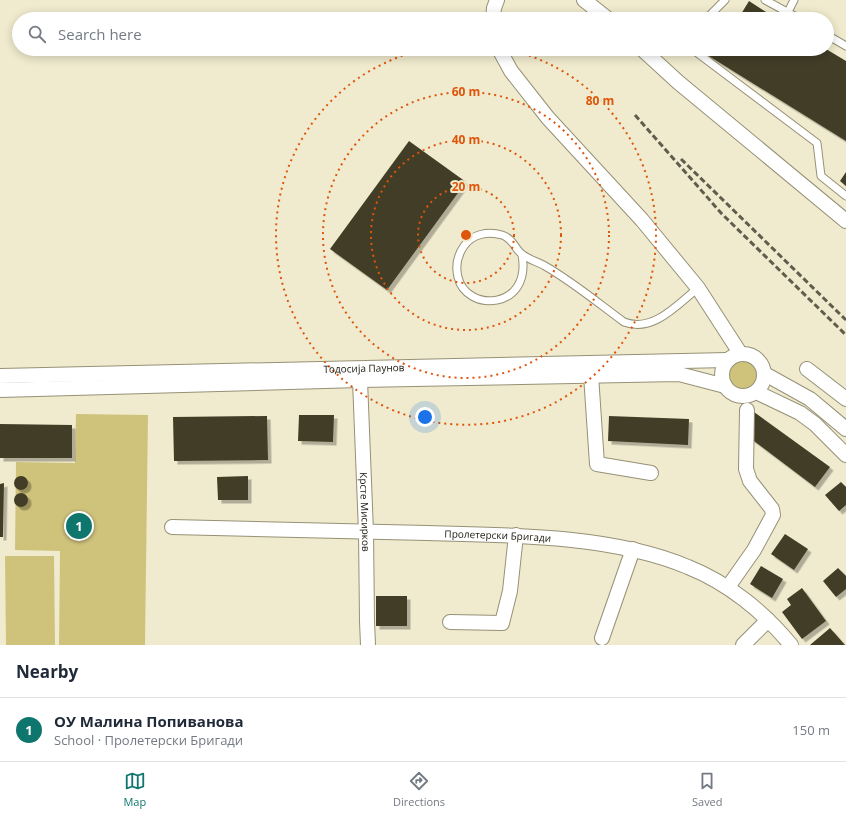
<!DOCTYPE html>
<html lang="en">
<head>
<meta charset="utf-8">
<style>
  body { margin:0; font-family:"Open Sans",sans-serif; background:#f6f6f7; color:#1f2937 }
  .you { position:absolute; left:425px; top:417px; width:14px; height:14px; margin:-10px; border:3px solid #fff; border-radius:50%; background:#1a73e8; box-shadow:0 0 0 6px #1a73e833 }
  .badge { display:grid; place-items:center; width:26px; height:26px; border-radius:50%; background:#0f766e; color:#fff; font-size:13px; font-weight:700 }
  .pin { position:absolute; translate:-50% -50%; border:2px solid #fff; box-shadow:0 1px 4px #0006 }
  .list { margin:0; padding:0; list-style:none }
  h2 { display:flex; justify-content:space-between; align-items:center; height:52px; margin:0; padding:0 16px; font-size:17px }
  h2 small { font-size:13px; font-weight:400; color:#747a83 }
  .list li { display:grid; grid-template-columns:26px 1fr auto; gap:12px; align-items:center; box-sizing:border-box; height:64px; padding:0 16px; border-top:1px solid #e0e1e3 }
  .list b { display:block; font-size:15px; white-space:nowrap }
  .list p { margin:0; font-size:13px; white-space:nowrap; color:#747a83 }
  .list em { font-size:13px; font-style:normal; color:#747a83 }
  .icon { flex:none; width:22px; height:22px; fill:none; stroke:currentColor; stroke-width:2; stroke-linecap:round; stroke-linejoin:round }
  .map { position:relative; flex:none; width:846px; height:645px; overflow:hidden }
  .search { position:absolute; background:#fff; box-shadow:0 2px 10px #0003; left:12px; right:12px; top:12px; height:44px; display:flex; align-items:center; gap:10px; box-sizing:border-box; padding:0 14px; border-radius:22px; color:#747a83; font-size:15px }
  .sheet { height:116px; background:#fff }
  nav { display:flex; justify-content:space-around; align-items:center; box-sizing:border-box; height:56px; border-top:1px solid #e0e1e3; background:#fff; font-size:11px; color:#747a83 }
  nav a { display:grid; justify-items:center; gap:2px }
  nav .on { color:#0f766e }
  .map>svg:first-child { display:block }
  .green { fill:#cfc37c }
  .building { fill:#423e25; filter:url(#shadow) }
  .lines { fill:none; stroke-linecap:round; stroke-linejoin:round }
  .service-casing { stroke:#969176; stroke-width:9 }
  .minor-casing { stroke:#969176; stroke-width:16 }
  .service { stroke:#fff; stroke-width:7 }
  .minor { stroke:#fff; stroke-width:14 }
  .rail { stroke:#605d4d; stroke-width:3; stroke-dasharray:6 3; stroke-linecap:butt }
  .ring { fill:none; stroke:#de560c; stroke-width:2; stroke-dasharray:2 4 }
  .labels { text-anchor:middle; dominant-baseline:central; stroke-width:4; stroke-linejoin:round; paint-order:stroke }
  .street-label { font-size:10px; fill:#18160c; stroke:#f0ebce }
  .centre { fill:#de560c; stroke:#f0ebce; stroke-width:2 }
  .ring-label { font-size:12px; text-anchor:middle; font-weight:bold; fill:#de560c; stroke:#f0ebce; stroke-width:4; stroke-linejoin:round; paint-order:stroke }
</style>
</head>
<body>
<div class="map">
<svg width="846" height="645" viewBox="0 0 846 645">
  <defs>
    <filter id="shadow"><feDropShadow dx="3.5" dy="3.5" stdDeviation="0" flood-color="#0004"/></filter>
  </defs>
  <rect width="100%" height="100%" fill="#f0ebce"/>
  <!-- green -->
  <path class="green" d="M727 374a16 16 0 1 1 32 0a16 16 0 1 1-32 0Z
    M76 414 148 415 145 645H59L60 551 15 550 16 462 75 463Z
    M5 556H54L55 645H6Z"/>
  <!-- building -->
  <path class="building" d="M749 1 777 19H738Z
    M706 49H826L846 61V141L704 53Z
    M409 141 466 182 387 290 330 249Z
    M846 172V186L840 181Z
    M754 412 830 467 815 487 750 438Z
    M299 415H334L333 442 298 441Z
    M267 416 268 460 174 461 173 417Z
    M609 416 689 419 688 445 608 441Z
    M0 424 72 425V458H0Z
    M248 476V500H218L217 477Z
    M14 483a7 7 0 1 1 14 0a7 7 0 1 1-14 0Z
    M841 482 846 487V505L839 511 825 495Z
    M4 483 3 537H0V484Z
    M14 500a7 7 0 1 1 14 0a7 7 0 1 1-14 0Z
    M785 534 808 549 794 570 771 554Z
    M761 566 783 579 772 598 750 584Z
    M838 568 846 576V589L836 597 823 581Z
    M802 588 826 621 802 639 782 612 791 605 787 599Z
    M376 596H407V626H376Z
    M830 628 845 645H810Z"/>
  <g class="lines">
    <defs>
      <path id="service" d="M765 0 800 19
        M788 12 794 0
        M706 19 725 0
        M827 35 846 46
        M692 49 817 143 821 176 846 196
        M522 255C532 310 466 313 458 277 455 265 457 256 464 246 472 234 488 231 502 235 514 239 515 250 523 255 530 260 538 262 545 266 573 282 598 303 624 322 653 333 677 305 698 288"/>
      <g id="minor">
        <path d="M584 0 608 19"/>
        <path d="M493 19 494 8 497 0"/>
        <path d="M499 49 511 71 548 118 642 220 698 288 740 353"/>
        <path d="M642 49 678 82 846 221"/>
        <circle cx="743" cy="375" r="21"/>
        <path d="M807 369 846 399"/>
        <path d="M765 374 810 399 846 429"/>
        <path d="M591 375 597 464 651 473"/>
        <path id="s1" d="M0 376 728 360"/>
        <path id="s2" d="M360 380 366 532 367 621 368 645"/>
        <path d="M0 390 360 380 679 374 725 386"/>
        <path d="M756 392 800 413 815 424 846 455"/>
        <path id="s3" d="M172 527C257 529 342 531 427 533 508 535 613 535 688 567 728 583 764 612 791 645"/>
        <path d="M728 587 754 550 773 515 772 509 750 481 746 469 747 410"/>
        <path d="M450 622 502 623 510 591 516 535"/>
        <path d="M602 638 633 549"/>
        <path d="M743 645 768 620"/>
      </g>
    </defs>
    <!-- service casing -->
    <use href="#service" class="service-casing"/>
    <!-- minor casing -->
    <use href="#minor" class="minor-casing"/>
    <!-- service -->
    <use href="#service" class="service"/>
    <!-- minor -->
    <use href="#minor" class="minor"/>
    <!-- rail -->
    <path class="rail" d="M635 115 722 214 846 335
      M681 159 846 320"/>
  </g>
  <!-- distance rings -->
  <g class="ring">
    <circle cx="466" cy="235" r="48"/>
    <circle cx="466" cy="235" r="95"/>
    <circle cx="466" cy="235" r="143"/>
    <path d="M506 49A190 190 0 1 1 426 49"/>
  </g>
  <g class="labels">
    <!-- street labels -->
    <g class="street-label">
      <text stroke="none"><textPath href="#s1" startOffset="364">Тодосија Паунов</textPath></text>
      <text stroke="none"><textPath href="#s2" startOffset="132">Крсте Мисирков</textPath></text>
      <text stroke="none"><textPath href="#s3" startOffset="326">Пролетерски Бригади</textPath></text>
    </g>
  </g>
  <circle cx="466" cy="235" r="6" class="centre"/>
  <g class="ring-label">
    <text x="466" y="96">60 m</text>
    <text x="600" y="105">80 m</text>
    <text x="466" y="144">40 m</text>
    <text x="466" y="191">20 m</text>
  </g>
</svg>
<div class="you"></div>
<div class="pin badge" style="left:79px;top:526px">1</div>
<div class="search"><svg class="icon" aria-label="search" viewBox="0 0 24 24"><circle cx="10" cy="10" r="6"/><path d="M15 15l6 6"/></svg>Search here</div>
</div>
<section class="sheet">
<h2>Nearby<small></small></h2>
<ul class="list">
<li><span class="badge">1</span><div><b>ОУ Малина Попиванова</b><p>School · Пролетерски Бригади</p></div><em>150 m</em></li>
</ul>
</section>
<nav>
<a class="on"><svg class="icon" aria-label="map" viewBox="0 0 24 24"><path d="M3 6l6-2 6 2 6-2v14l-6 2-6-2-6 2zM9 4v14M15 6v14"/></svg>Map</a>
<a><svg class="icon" aria-label="directions" viewBox="0 0 24 24"><path d="M12 3l9 9-9 9-9-9zM9 14v-3h6M13 9l2 2-2 2"/></svg>Directions</a>
<a><svg class="icon" aria-label="saved" viewBox="0 0 24 24"><path d="M7 4h10v16l-5-4-5 4z"/></svg>Saved</a>
</nav>
</body>
</html>
